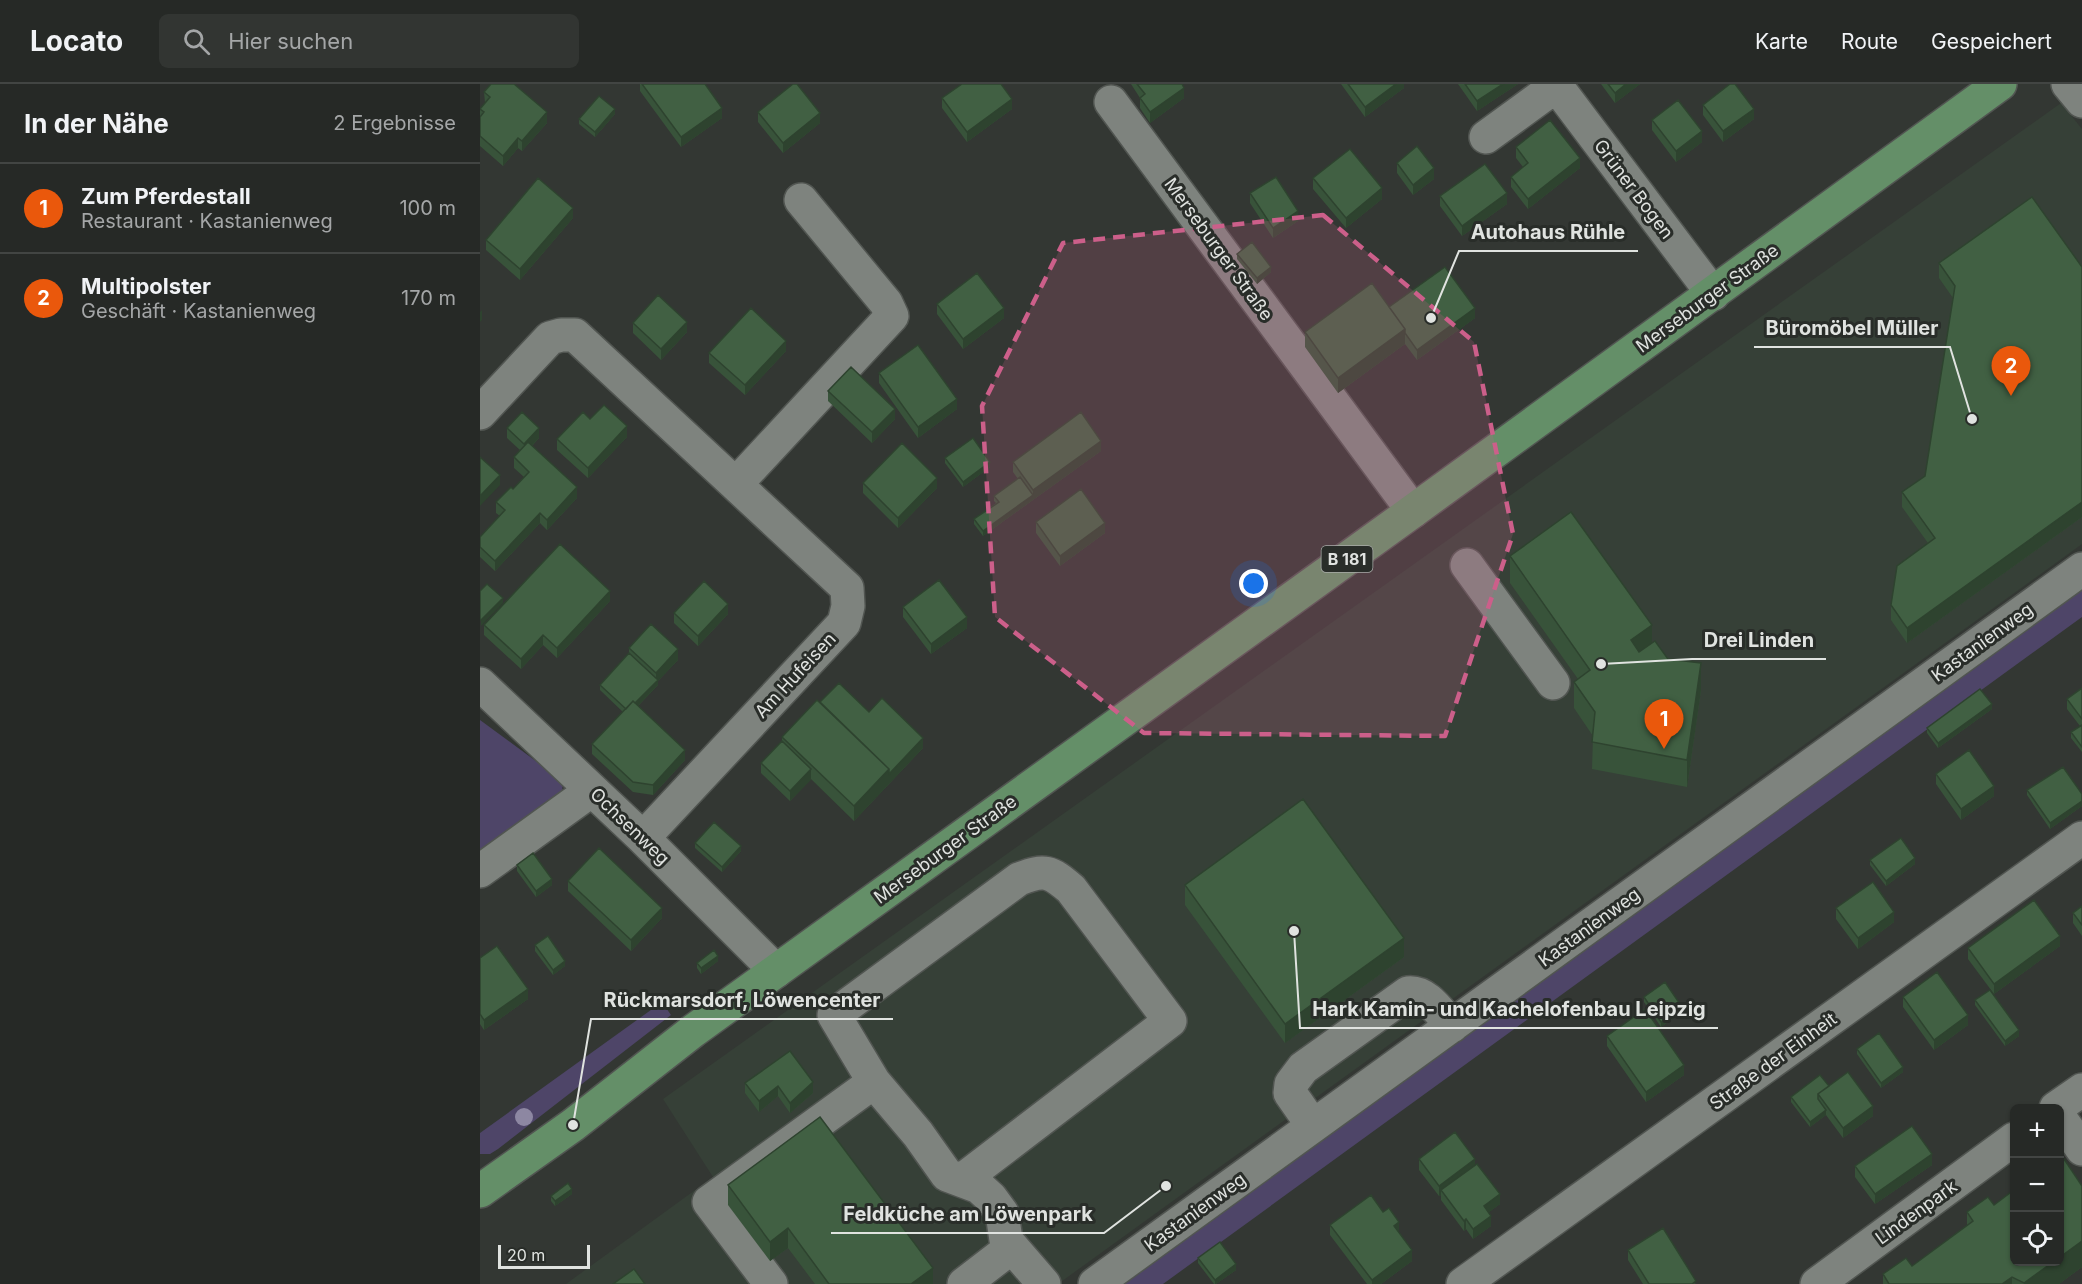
<!DOCTYPE html>
<html lang="de">
<head>
<meta charset="utf-8">
<style>
  body { margin:0; font-family:Inter,sans-serif; background:#323532; color:#f1f3f6 }
  .controls { position:absolute; right:18px; bottom:18px; display:grid; overflow:hidden; border-radius:9px; box-shadow:0 2px 4px #0004 }
  .controls button { width:54px; height:54px; display:grid; place-items:center; padding:0; border:0; border-bottom:2px solid #424543; background:#262926; color:#f1f3f6; font:30px sans-serif }
  .scale { position:absolute; left:18px; bottom:15px; width:92px; box-sizing:border-box; padding-left:6px; border:3px solid #e0e3e0; border-top:0; font-size:16px; line-height:21px; white-space:nowrap; color:#e0e3e0; -webkit-text-stroke:4px #292d29; paint-order:stroke }
  .you { position:absolute; left:774px; top:500px; width:21px; height:21px; margin:-15px; border:4px solid #fff; border-radius:50%; background:#1a73e8; box-shadow:0 0 0 9px #1a73e833 }
  .badge { display:grid; place-items:center; width:39px; height:39px; border-radius:50%; background:#ea580c; color:#fff; font-size:20px; font-weight:700 }
  .pin { position:absolute; translate:-50% -50px; filter:drop-shadow(0 2px 3px #0008) }
  .pin::after { content:''; position:absolute; top:32px; width:21px; height:18px; background:inherit; clip-path:polygon(0 0,100% 0,50% 100%) }
  .list { margin:0; padding:0; list-style:none }
  h2 { display:flex; justify-content:space-between; align-items:center; height:78px; margin:0; padding:0 24px; font-size:26px }
  h2 small { font-size:20px; font-weight:400; color:#a4a6a7 }
  .list li { display:grid; grid-template-columns:39px 1fr auto; gap:18px; align-items:center; box-sizing:border-box; height:90px; padding:0 24px; border-top:2px solid #424543 }
  .list b { display:block; font-size:22px; white-space:nowrap }
  .list p { margin:0; font-size:20px; white-space:nowrap; color:#a4a6a7 }
  .list em { font-size:20px; font-style:normal; color:#a4a6a7 }
  .icon { flex:none; width:33px; height:33px; fill:none; stroke:currentColor; stroke-width:2; stroke-linecap:round; stroke-linejoin:round }
  .map { position:relative; flex:none; width:1602px; height:1200px; overflow:hidden }
  header { display:flex; align-items:center; gap:36px; box-sizing:border-box; height:84px; padding:0 30px; background:#262926; border-bottom:2px solid #424543 }
  header strong { font-size:28px }
  nav { display:flex; gap:33px; margin-inline-start:auto; font-size:21px }
  .search { width:420px; height:54px; background:#323532; display:flex; align-items:center; gap:15px; box-sizing:border-box; padding:0 21px; border-radius:9px; color:#a4a6a7; font-size:22px }
  main { display:flex }
  aside { flex:1; background:#262926 }
  .map>svg:first-child { display:block }
  .built { fill:#364037 }
  .green { fill:#4e4568 }
  .lines { fill:none; stroke-linecap:round; stroke-linejoin:round }
  .minor-casing { stroke:#515551; stroke-width:36 }
  .major-casing { stroke:#515551; stroke-width:36 }
  .minor { stroke:#7e837e; stroke-width:33 }
  .major { stroke:#648f68; stroke-width:33 }
  .tree { fill:#8d87a2 }
  .wall { fill:#38533a }
  .shaded-wall { fill:#2e432f }
  .building { fill:#416043; stroke:#2e432f; stroke-width:1.5 }
  .marked { fill:#cc5f8a; fill-opacity:0.2; stroke:#cc5f8a; stroke-width:4.5; stroke-dasharray:12 8; stroke-linejoin:round }
  .labels { text-anchor:middle; dominant-baseline:central; stroke-width:6; stroke-linejoin:round; paint-order:stroke }
  .shield { fill:#292d29; stroke:#a9aca9; stroke-width:1.5 }
  .shield-label { font-size:16px; font-weight:bold; fill:#e0e3e0 }
  .street-label { font-size:18px; fill:#e0e3e0; stroke:#292d29 }
  .leader { fill:none; stroke:#e0e3e0; stroke-width:2 }
  .callout-dot { fill:#e0e3e0; stroke:#292d29; stroke-width:2 }
  .callout-label { font-size:20px; text-anchor:middle; font-weight:bold; fill:#e0e3e0; stroke:#292d29; stroke-width:6; stroke-linejoin:round; paint-order:stroke }
</style>
</head>
<body>
<header>
<strong>Locato</strong>
<div class="search"><svg class="icon" aria-label="search" viewBox="0 0 24 24"><circle cx="10" cy="10" r="6"/><path d="M15 15l6 6"/></svg>Hier suchen</div>
<nav><a>Karte</a><a>Route</a><a>Gespeichert</a></nav>
</header>
<main>
<aside>
<h2>In der Nähe<small>2 Ergebnisse</small></h2>
<ul class="list">
<li><span class="badge">1</span><div><b>Zum Pferdestall</b><p>Restaurant · Kastanienweg</p></div><em>100 m</em></li>
<li><span class="badge">2</span><div><b>Multipolster</b><p>Geschäft · Kastanienweg</p></div><em>170 m</em></li>
</ul>
</aside>
<div class="map">
<svg width="1602" height="1200" viewBox="0 0 1602 1200">
  <rect width="100%" height="100%" fill="#333733"/>
  <!-- built -->
  <path class="built" d="M1581 19 1602 45V460L578 1200H86L233 1093 183 1015Z"/>
  <!-- green -->
  <path class="green" d="M1602 504V533L683 1200H639Z
    M0 636 83 697 82 709 0 774Z
    M182 918 191 931 18 1065 10 1070H0V1049Z"/>
  <g class="lines">
    <defs>
      <path id="minor" d="M1075 0 1233 210
        M1588 0 1602 17
        M631 18 933 427
        M1006 53 1076 2
        M0 329 70 254 81 251H95L367 504 368 522 364 539 163 754
        M256 400 412 232 406 219 321 116
        M987 481 1073 599
        M0 600 163 754 296 887
        M0 787 112 706
        M394 998 354 931 539 795C565 785 570 787 591 805L690 937 482 1096
        M1576 1024 1602 1006
        M1580 1034 1602 1065
        M833 1042 810 1009 811 1000 823 984 928 909C947 907 960 929 972 942
        M291 1200 229 1118 394 998 438 1050 467 1091 499 1103 511 1114 522 1129 526 1156 564 1200
        M484 1200 532 1163
        M615 1200 1602 485
        M983 1200 1602 754
        M1337 1200 1534 1055"/>
      <path id="major" d="M0 1107 93 1041 213 947 933 427 1520 0"/>
    </defs>
    <!-- minor casing -->
    <use href="#minor" class="minor-casing"/>
    <!-- major casing -->
    <use href="#major" class="major-casing"/>
    <!-- minor -->
    <use href="#minor" class="minor"/>
    <!-- major -->
    <use href="#major" class="major"/>
  </g>
  <!-- trees -->
  <circle class="tree" cx="44" cy="1033" r="9"/>
  <!-- wall -->
  <path class="wall" d="M160 0H225L242 34 201 63 160 7Z
    M651 0H702L704 14 670 39 660 24V14Z
    M861 0H924V4L885 33Z
    M978 0H1038L997 27Z
    M1121 0H1160L1135 19Z
    M4 8 67 39 42 67 38 64 23 82 0 62V25L5 19Z
    M462 14 532 25 487 58 462 24Z
    M1223 21 1274 35 1243 58 1223 31Z
    M278 28 340 39 303 69 278 38Z
    M135 30 115 53 99 40V35Z
    M1172 36 1222 58 1196 78 1172 46Z
    M1036 63 1100 84 1048 125 1031 103V93L1043 83 1036 74Z
    M917 79 954 95 933 111 917 89Z
    M833 94 902 115 866 144 833 105Z
    M770 109 818 137 793 154 770 119Z
    M960 112 1027 120 982 152 960 122Z
    M93 134 40 196 6 166V156Z
    M757 170 791 188 777 200 757 175Z
    M1459 179 1602 183V433L1427 559 1411 536V521L1448 459 1422 423V408L1445 392 1473 214 1459 194Z
    M457 220 524 234 483 265 457 230Z
    M909 223 995 234 937 276 925 260 858 309 825 263V248Z
    M153 239 207 248 181 276 153 249Z
    M306 267 265 311 229 279V269Z
    M399 289 477 325 438 354 399 299Z
    M348 307 415 335 392 359 348 317Z
    M110 335 147 353 108 394 77 366V355Z
    M27 344 59 354 52 362 97 414 67 446 60 439 15 487 0 473V453L20 432 16 429V418L33 405 44 393 34 384V373L40 366 27 354Z
    M621 367 503 452 494 440V435L516 419 514 417V412L538 395 533 388V378Z
    M465 374 510 383 483 403 465 379Z
    M383 399 457 404 418 444 383 409Z
    M556 438 625 449 580 482 556 449Z
    M1030 472 1172 558 1221 606 1207 703 1112 685 1113 652 1094 624V598L1098 595 1030 499Z
    M130 517 77 574 63 561 41 585 4 551V541Z
    M423 523 487 544 451 570 423 533Z
    M194 529 248 530 218 562 194 539Z
    M149 564 198 576 178 597V601L158 622 205 676 173 711 153 708 112 670V660L143 628 120 606V601L149 569Z
    M1602 604V668L1591 654V648L1600 642 1587 625V615Z
    M340 618 389 628 443 664 374 737 331 695 310 717 281 689V679L302 657V653Z
    M1512 625 1458 664 1447 649V644Z
    M1456 690 1514 712 1481 736 1456 700Z
    M1547 706 1602 710V722L1570 745 1547 711Z
    M215 759 261 767 242 788 215 764Z
    M1390 776 1435 780 1406 802 1390 781Z
    M37 781 72 801 56 813 37 787Z
    M88 797 182 834 151 867 88 807Z
    M705 801 924 873 805 959 705 821Z
    M1602 822V852L1593 839V829Z
    M1356 824 1414 838 1378 865 1356 835Z
    M55 861 85 882 73 891 55 867Z
    M1580 862 1514 910 1488 875V864Z
    M0 874 48 915 4 946 0 940Z
    M238 877 221 890 217 884V879Z
    M1164 913 1202 928 1181 943 1164 918Z
    M1423 913 1488 941 1454 966 1423 923Z
    M1495 916 1539 952 1525 962 1495 921Z
    M1127 952 1204 991 1166 1018 1127 962Z
    M1377 965 1423 988 1401 1004 1377 970Z
    M310 967 333 1009 310 1029 298 1012 279 1028 265 1009V999Z
    M1349 1002 1393 1032 1363 1054 1346 1031 1330 1043 1311 1018V1013Z
    M939 1075 995 1081 1020 1120 1009 1128 1011 1142 993 1155 986 1145 984 1147 961 1116V1111L959 1112 939 1086Z
    M1452 1081 1395 1120 1375 1093V1082Z
    M248 1101 453 1200H335L308 1164 290 1177 248 1121Z
    M92 1110 75 1122 71 1117V1112Z
    M1514 1121 1602 1183 1579 1200H1403V1190L1432 1182 1487 1141V1128Z
    M903 1128 919 1148H918L932 1177 901 1200H887L850 1151V1141Z
    M1148 1166 1216 1200H1163L1148 1176Z
    M718 1174 756 1186 736 1200H734L718 1179Z"/>
  <!-- shaded-wall -->
  <path class="shaded-wall" d="M916 0H924V4L885 33V23Z
    M1023 0H1038L997 27V17Z
    M1146 0H1160L1135 19V9Z
    M704 4V14L670 39V28Z
    M532 15V25L487 58V48Z
    M242 24V34L201 63V53Z
    M135 25V30L115 53V48Z
    M1274 25V35L1243 58V47Z
    M67 28V39L42 67V57Z
    M340 29V39L303 69V59Z
    M1222 47V58L1196 78V67Z
    M38 54V64L23 82V72Z
    M1100 74V84L1048 125V115Z
    M954 84V95L933 111V101Z
    M902 104V115L866 144V134Z
    M1027 109V120L982 152V142Z
    M93 124V134L40 196V185Z
    M818 127V137L793 154V144Z
    M791 183V188L777 200V194Z
    M524 224V234L483 265V255Z
    M995 224V234L937 276V266Z
    M2 226V236L0 238V228Z
    M207 238V248L181 276V265Z
    M925 245V260L858 309V294Z
    M306 257V267L265 311V301Z
    M477 315V325L438 354V343Z
    M415 325V335L392 359V348Z
    M147 342V353L108 394V384Z
    M59 344V354L44 370V360Z
    M621 357V367L503 452V447L553 411V406Z
    M510 378V383L483 403V398Z
    M20 391V401L0 422V412Z
    M457 394V404L418 444V434Z
    M97 403V414L67 446V436Z
    M1602 418V433L1427 559V544Z
    M60 429V439L15 487V477Z
    M625 439V449L580 482V472Z
    M130 507V517L77 574V564Z
    M23 514V519L1 542V536Z
    M248 520V530L218 562V552Z
    M487 533V544L451 570V560Z
    M1172 541V568L1151 583V556Z
    M63 551V561L41 585V575Z
    M198 565V576L178 597V601L148 632V627L176 598V589Z
    M1221 579V606L1207 703V676Z
    M1512 620V625L1458 664V659Z
    M443 654V664L374 737V722L409 685Z
    M205 666V676L173 711V701Z
    M331 685V696L310 717V707Z
    M1514 702V712L1481 736V725Z
    M1602 717V722L1570 745V739Z
    M261 762V767L242 788V783Z
    M1435 774V780L1406 802V797Z
    M72 795V801L56 813V807Z
    M182 824V834L151 867V856Z
    M1414 828V838L1378 865V854Z
    M1580 852V862L1514 910V900Z
    M924 854V873L805 959V940Z
    M238 872V877L221 890V884Z
    M85 877V882L73 891V886Z
    M48 905V915L4 946V936Z
    M1202 923V928L1181 943V938Z
    M1488 931V941L1454 966V956Z
    M1539 946V952L1525 962V957Z
    M1204 981V991L1166 1018V1008Z
    M1423 983V988L1401 1004V999Z
    M333 998V1009L310 1029V1019Z
    M298 1002V1012L279 1028V1017Z
    M1393 1022V1032L1363 1054V1044Z
    M1346 1026V1031L1330 1043V1038Z
    M1452 1070V1081L1395 1120V1110Z
    M995 1075V1086L961 1106V1111L959 1112V1102Z
    M92 1105V1110L75 1122V1117Z
    M1020 1110V1120L1004 1132V1122Z
    M1011 1132V1142L993 1155V1145Z
    M986 1135V1145L984 1147V1137Z
    M919 1138V1148L914 1152V1142Z
    M308 1144V1164L290 1177V1158Z
    M1602 1157V1183L1579 1200H1544V1199L1573 1178H1580V1173Z
    M932 1166V1177L901 1200H892V1196Z
    M756 1180V1186L736 1200H735V1196Z
    M453 1184V1200H431Z
    M1532 1193V1200H1522Z"/>
  <!-- building -->
  <path class="building" d="M11 0H34L67 28 42 57 38 54 23 72 0 52V33L4 28 0 25 10 13 4 8Z
    M162 0H225L242 24 201 53Z
    M313 0H317L340 29 303 59 278 28Z
    M482 0H521L532 15 487 48 462 14Z
    M657 0H702L704 4 670 28 660 14 665 10Z
    M868 0H916L885 23Z
    M985 0H1023L997 17Z
    M1128 0H1146L1135 9Z
    M1250 0H1255L1274 25 1243 47 1223 21Z
    M119 12 135 25 115 48 99 35Z
    M1198 16 1222 47 1196 67 1172 36Z
    M1070 36 1100 74 1048 115 1031 93 1048 79 1036 63Z
    M937 62 954 84 933 101 917 79Z
    M870 65 902 104 866 134 833 94Z
    M1005 80 1027 109 982 142 960 112Z
    M796 93 818 127 793 144 770 109Z
    M58 94 93 124 40 185 6 156Z
    M1552 113 1602 183V418L1427 544 1411 521 1417 482 1455 454 1422 408 1445 392 1475 202 1459 179Z
    M772 158 791 183 777 194 757 170Z
    M965 183 995 224 937 266 925 249V245L909 223Z
    M497 189 524 224 483 255 457 220Z
    M892 199 925 245 858 294 825 248Z
    M178 211 207 238 181 265 153 239Z
    M271 224 306 257 265 301 229 269Z
    M438 261 477 315 438 343 399 289Z
    M371 283 415 325 392 348 348 307Z
    M124 321 147 342 108 384 77 355 103 328 110 335Z
    M42 328 59 344 44 360 27 344Z
    M601 328 621 357 553 406 533 378Z
    M493 354 510 378 483 398 465 374Z
    M48 358 97 403 67 436 60 429 15 477 0 463V453L25 426 16 418 31 403 33 405 49 388 34 373Z
    M422 359 457 394 418 434 383 399Z
    M0 373 20 391 0 412Z
    M540 393 553 411 503 447 494 435 519 418 514 412Z
    M601 405 625 439 580 472 556 438Z
    M1091 428 1172 541 1151 556 1159 568 1175 557 1188 575 1221 579 1207 676 1112 658 1115 628 1094 598 1110 586 1030 472Z
    M80 460 130 507 77 564 63 551 41 575 4 541Z
    M459 496 487 533 451 560 423 523Z
    M224 497 248 520 218 552 194 529Z
    M7 500 23 514 1 536 0 535V507Z
    M171 540 198 565 176 589 149 564Z
    M149 569 178 596 155 619 153 617 146 625 120 601Z
    M359 599 389 628 402 614 443 654 409 690V685L340 618Z
    M1602 604V635L1587 615Z
    M1500 605 1512 620 1458 659 1447 644Z
    M337 616 409 685 374 722 302 653Z
    M153 617 205 666 173 701 153 698 112 660Z
    M1602 641V663L1591 648Z
    M302 657 331 685 310 707 281 679Z
    M1489 666 1514 702 1481 725 1456 690Z
    M1583 683 1602 710V717L1570 739 1547 706Z
    M823 715 924 854 805 940 705 801Z
    M234 738 261 762 242 783 215 759Z
    M1421 754 1435 774 1406 797 1390 776Z
    M119 764 182 824 151 856 88 797Z
    M53 769 72 795 56 807 37 781Z
    M1393 798 1414 828 1378 854 1356 824Z
    M1554 816 1580 852 1514 900 1488 864Z
    M1602 822V841L1593 829Z
    M68 852 85 877 73 886 55 861Z
    M17 862 48 905 4 936 0 930V874Z
    M234 866 238 872 221 884 217 879Z
    M1457 888 1488 931 1454 956 1423 913Z
    M1185 898 1202 923 1181 938 1164 913Z
    M1510 906 1539 946 1525 957 1495 916Z
    M1165 925 1204 981 1166 1008 1127 952Z
    M1399 949 1423 983 1401 999 1377 965Z
    M310 967 333 998 310 1019 298 1002 279 1017 265 999Z
    M1368 988 1393 1022 1363 1044 1338 1010Z
    M1340 991 1349 1002 1338 1010V1015L1346 1026 1330 1038 1311 1013Z
    M340 1033 453 1184 431 1200H349L308 1144 290 1158 248 1101Z
    M1432 1042 1452 1070 1395 1110 1375 1082Z
    M975 1048 995 1075 959 1102 939 1075Z
    M1582 1072 1602 1102V1157L1580 1173V1074Z
    M997 1080 1020 1110 1004 1122 1011 1132 993 1145 986 1135 984 1137 961 1106Z
    M88 1099 92 1105 75 1117 71 1112Z
    M1534 1106V1178H1573L1544 1199 1532 1193 1522 1200H1409L1403 1190 1426 1174 1432 1182 1493 1137 1487 1128 1508 1113 1514 1121Z
    M891 1111 903 1128 909 1124 919 1138 914 1142 932 1166 892 1196 850 1141Z
    M1183 1144 1216 1197 1212 1200H1169L1148 1166Z
    M740 1158 756 1180 735 1196 718 1174Z
    M154 1185 165 1200H133Z"/>
  <!-- marked area -->
  <path class="marked" d="M843 131 994 258 1033 450 965 652 664 649 515 533 502 322 583 159Z"/>
  <g class="labels">
    <!-- shield labels -->
    <rect class="shield" x="841.5" y="462" width="51" height="26" rx="4.5"/>
    <g class="shield-label">
      <text x="867" y="475">B 181</text>
    </g>
    <!-- street labels -->
    <g class="street-label">
      <text transform="translate(1154 105) rotate(53)">Grüner Bogen</text>
      <text transform="translate(739 165) rotate(54)">Merseburger Straße</text>
      <text transform="translate(1227 214) rotate(-36)">Merseburger Straße</text>
      <text transform="translate(1502 558) rotate(-36)">Kastanienweg</text>
      <text transform="translate(315 591) rotate(-47)">Am Hufeisen</text>
      <text transform="translate(150 742) rotate(44)">Ochsenweg</text>
      <text transform="translate(465 765) rotate(-36)">Merseburger Straße</text>
      <text transform="translate(1109 843) rotate(-36)">Kastanienweg</text>
      <text transform="translate(1293 977) rotate(-36)">Straße der Einheit</text>
      <text transform="translate(715 1128) rotate(-36)">Kastanienweg</text>
      <text transform="translate(1436 1128) rotate(-36)">Lindenpark</text>
    </g>
  </g>
  <!-- callouts -->
  <path class="leader" d="M951 234L979 167H1158M1492 335L1470 263H1274M1121 580L1212 575H1346M93 1041L111 935H413M814 847L820 944H1238M686 1102L624 1149H351"/>
  <g class="callout-dot">
    <circle cx="951" cy="234" r="6"/>
    <circle cx="1492" cy="335" r="6"/>
    <circle cx="1121" cy="580" r="6"/>
    <circle cx="93" cy="1041" r="6"/>
    <circle cx="814" cy="847" r="6"/>
    <circle cx="686" cy="1102" r="6"/>
  </g>
  <g class="callout-label">
    <text x="1068" y="155">Autohaus Rühle</text>
    <text x="1372" y="251">Büromöbel Müller</text>
    <text x="1279" y="563">Drei Linden</text>
    <text x="262" y="923">Rückmarsdorf, Löwencenter</text>
    <text x="1029" y="932">Hark Kamin- und Kachelofenbau Leipzig</text>
    <text x="488" y="1137">Feldküche am Löwenpark</text>
  </g>
</svg>
<div class="controls">
<button>+</button>
<button>−</button>
<button><svg class="icon" aria-label="locate" viewBox="0 0 24 24"><circle cx="12" cy="12" r="6"/><path d="M12 2v4M12 18v4M2 12h4M18 12h4"/></svg></button>
</div>
<div class="scale">20 m</div>
<div class="you"></div>
<div class="pin badge" style="left:1184px;top:665px">1</div>
<div class="pin badge" style="left:1531px;top:312px">2</div>
</div>
</main>
</body>
</html>
